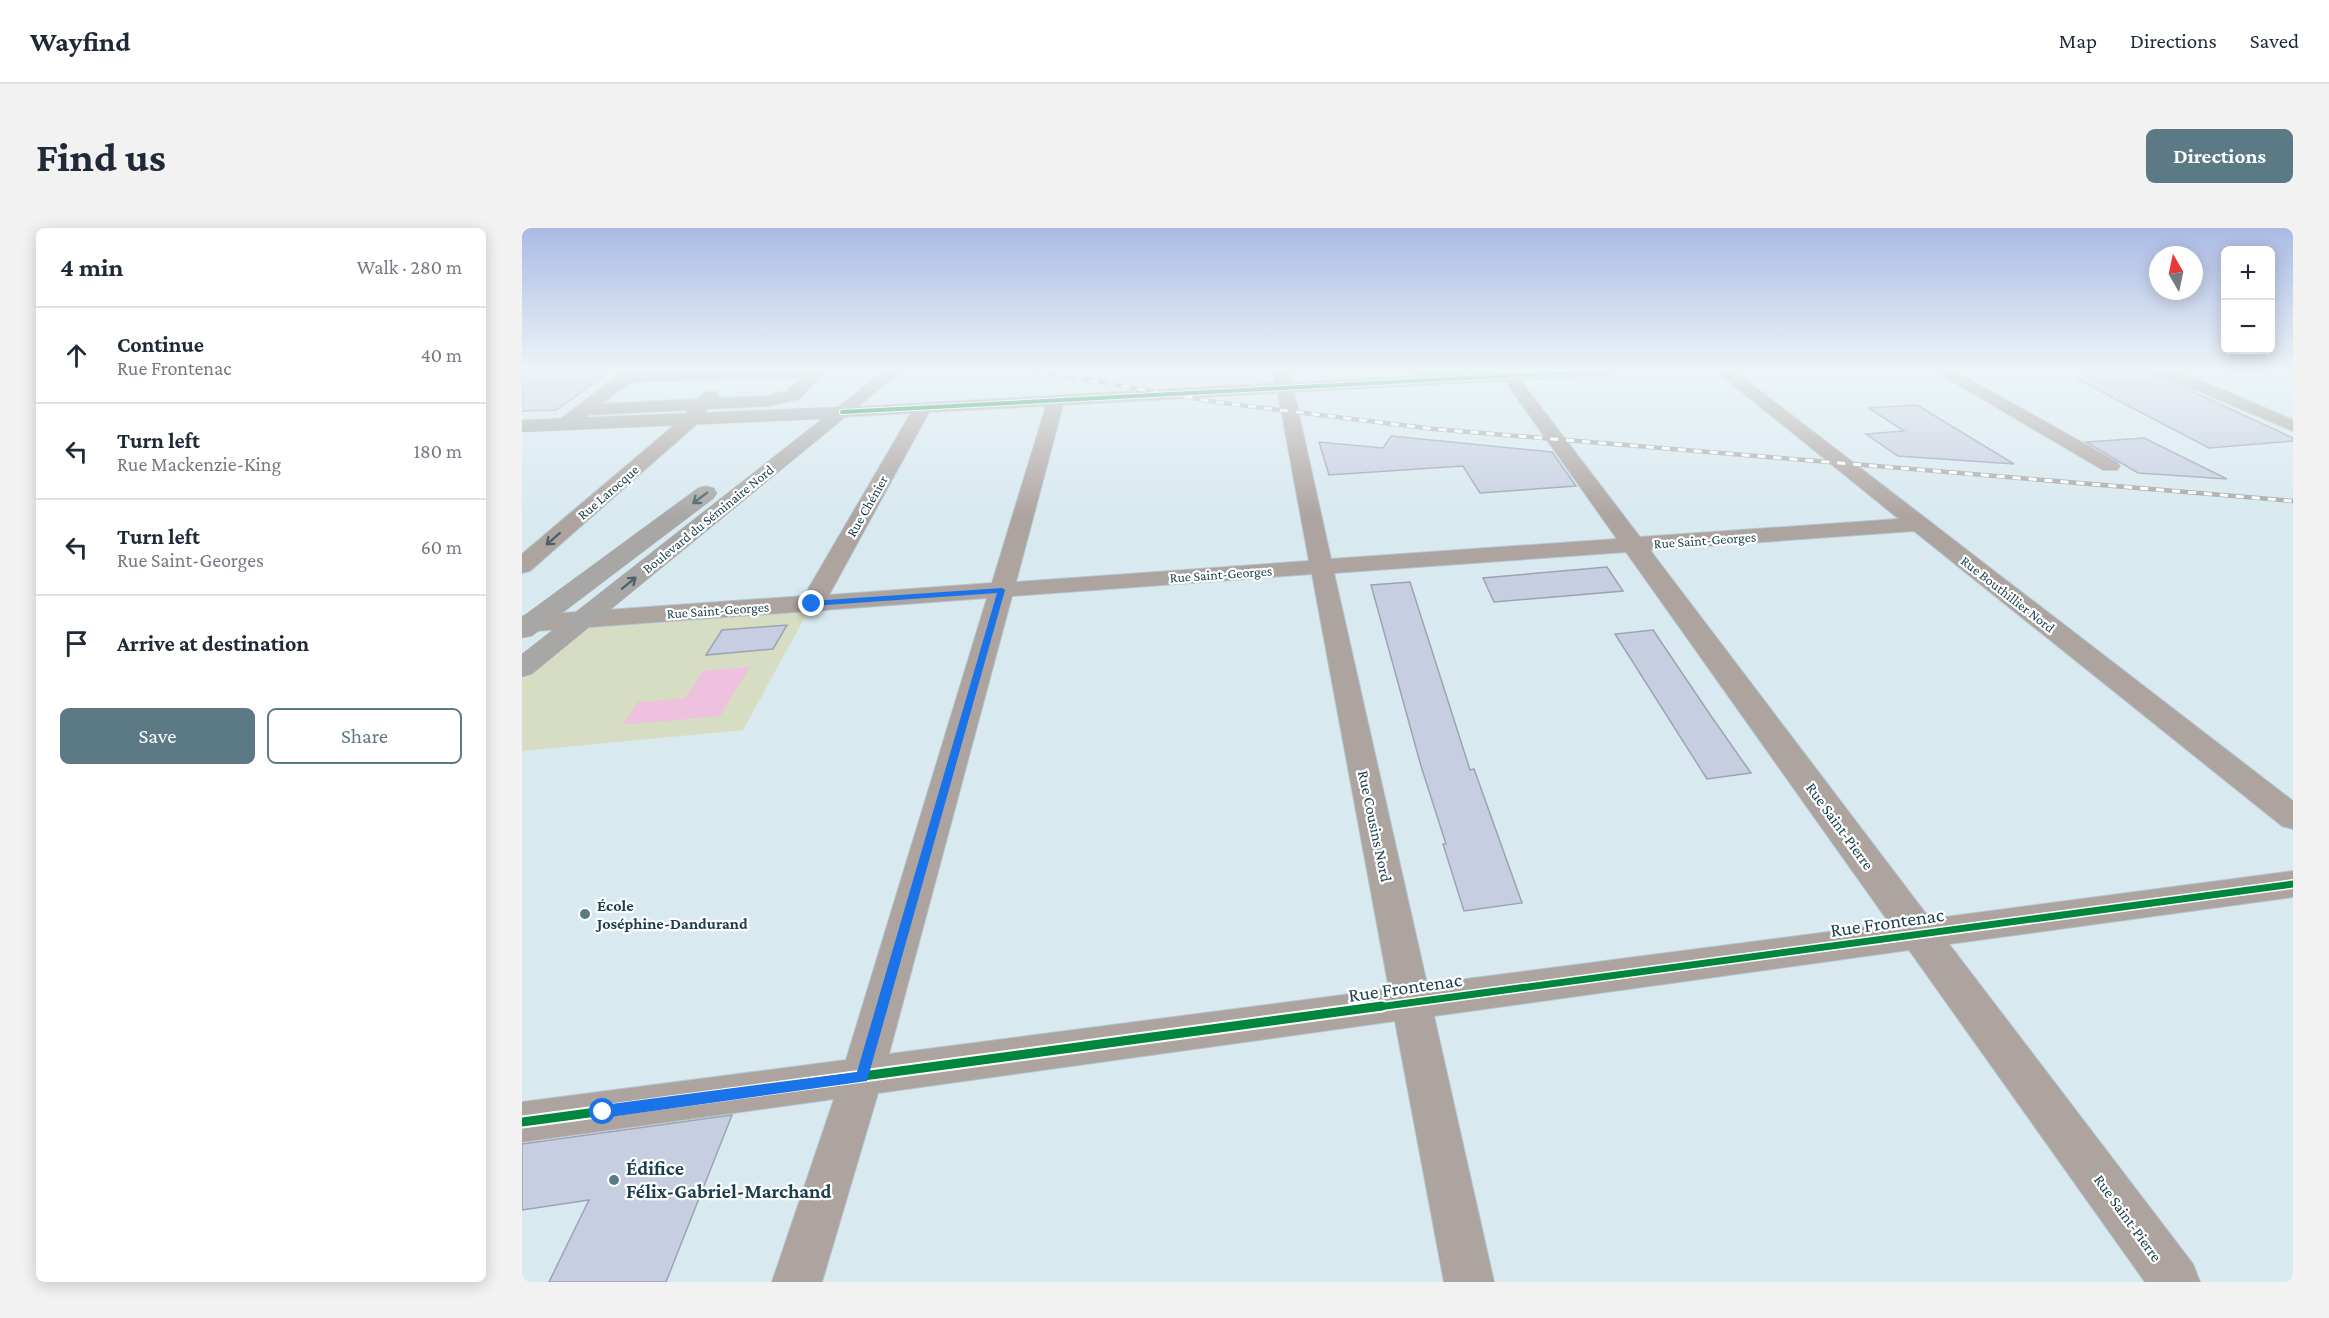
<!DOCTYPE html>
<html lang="en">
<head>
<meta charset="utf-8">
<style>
  body { margin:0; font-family:"Crimson Pro",serif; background:#f2f2f3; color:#1f2937 }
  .controls { position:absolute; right:18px; top:18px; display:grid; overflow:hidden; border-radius:9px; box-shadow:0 3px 15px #0003 }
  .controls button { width:54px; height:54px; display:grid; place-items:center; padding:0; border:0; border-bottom:2px solid #e0e1e3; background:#fff; color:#1f2937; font:30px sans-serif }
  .compass { position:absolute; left:1627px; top:18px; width:54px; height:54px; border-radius:50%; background:#fff; box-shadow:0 3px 15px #0003; rotate:351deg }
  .stop { position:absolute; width:18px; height:18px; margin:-14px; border:4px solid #1a73e8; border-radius:50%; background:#fff }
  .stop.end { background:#1a73e8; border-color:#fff; box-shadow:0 2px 6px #0008 }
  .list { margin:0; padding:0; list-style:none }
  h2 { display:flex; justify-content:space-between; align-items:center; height:78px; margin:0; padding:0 24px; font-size:26px }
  h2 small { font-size:20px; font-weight:400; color:#747a83 }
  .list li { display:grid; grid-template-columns:39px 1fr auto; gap:18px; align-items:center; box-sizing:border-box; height:96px; padding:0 24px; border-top:2px solid #e0e1e3 }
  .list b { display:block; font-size:22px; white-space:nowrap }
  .list p { margin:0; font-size:20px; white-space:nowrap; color:#747a83 }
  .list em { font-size:20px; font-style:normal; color:#747a83 }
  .actions { display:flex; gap:12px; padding:18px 24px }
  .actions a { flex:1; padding:14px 0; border:2px solid #5c7a85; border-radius:9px; text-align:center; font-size:21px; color:#5c7a85 }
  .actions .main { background:#5c7a85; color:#fff }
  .icon { flex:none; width:33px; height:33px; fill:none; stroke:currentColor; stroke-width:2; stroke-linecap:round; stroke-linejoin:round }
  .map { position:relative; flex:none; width:1771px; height:1054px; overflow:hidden; border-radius:9px }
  header { display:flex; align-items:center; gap:36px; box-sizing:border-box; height:84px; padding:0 30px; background:#fff; border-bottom:2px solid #e0e1e3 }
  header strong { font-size:28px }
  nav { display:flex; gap:33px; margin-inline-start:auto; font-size:21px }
  .intro { display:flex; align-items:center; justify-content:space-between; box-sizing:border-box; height:144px; padding:0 36px }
  h1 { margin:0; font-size:42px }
  .button { padding:15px 27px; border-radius:9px; background:#5c7a85; color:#fff; font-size:21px; font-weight:700 }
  main { display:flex; gap:36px; padding:0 36px }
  aside { flex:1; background:#fff; border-radius:9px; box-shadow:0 3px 15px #0003 }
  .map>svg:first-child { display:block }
  .green { fill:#d6ddc2 }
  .water { fill:#eec2de }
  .building { fill:#c8cee1; stroke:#9da3b2; stroke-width:1.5 }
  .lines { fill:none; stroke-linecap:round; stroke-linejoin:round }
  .minor-casing { stroke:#b4c6ce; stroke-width:2 }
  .major-casing { stroke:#b4c6ce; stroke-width:1 }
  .minor { fill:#ada39f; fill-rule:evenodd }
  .major { fill:#a9a7a5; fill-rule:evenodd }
  .rail-casing { stroke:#a8a8a7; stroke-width:4.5 }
  .rail { stroke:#fff; stroke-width:3; stroke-dasharray:8; stroke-linecap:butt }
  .cycleway-far2-casing { stroke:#fff; stroke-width:6 }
  .cycleway-far1-casing { stroke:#fff; stroke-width:10 }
  .cycleway-casing { stroke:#fff; stroke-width:13 }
  .cycleway-far2 { stroke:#00873e; stroke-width:4 }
  .cycleway-far1 { stroke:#00873e; stroke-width:7 }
  .cycleway { stroke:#00873e; stroke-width:9 }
  .oneway { stroke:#4c636b }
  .oneway2 { stroke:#4d6169 }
  .route { fill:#1a73e8 }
  .poi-dot { fill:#5c7a85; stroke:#fff; stroke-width:2 }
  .labels { text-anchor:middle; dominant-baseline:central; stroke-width:4.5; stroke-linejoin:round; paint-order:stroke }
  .far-street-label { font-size:14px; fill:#1a3e4c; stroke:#fff }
  .street-label { font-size:16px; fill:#1a3e4c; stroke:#fff }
  .poi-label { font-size:16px; font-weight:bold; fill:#1a3e4c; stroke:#fff; text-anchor:start }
  .near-street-label { font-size:20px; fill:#1a3e4c; stroke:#fff }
  .near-poi-label { font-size:20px; font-weight:bold; fill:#1a3e4c; stroke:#fff; text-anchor:start }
</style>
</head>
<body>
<header>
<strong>Wayfind</strong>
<nav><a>Map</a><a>Directions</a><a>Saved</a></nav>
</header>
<div class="intro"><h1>Find us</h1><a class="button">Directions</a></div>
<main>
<aside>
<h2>4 min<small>Walk · 280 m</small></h2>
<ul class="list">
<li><svg class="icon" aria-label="ahead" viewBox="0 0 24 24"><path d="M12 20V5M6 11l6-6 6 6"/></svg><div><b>Continue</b><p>Rue Frontenac</p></div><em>40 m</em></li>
<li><svg class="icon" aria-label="left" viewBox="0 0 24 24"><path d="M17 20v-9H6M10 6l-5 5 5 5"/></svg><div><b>Turn left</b><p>Rue Mackenzie-King</p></div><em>180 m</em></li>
<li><svg class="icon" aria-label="left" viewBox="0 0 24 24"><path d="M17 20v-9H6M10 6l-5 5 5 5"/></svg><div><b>Turn left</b><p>Rue Saint-Georges</p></div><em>60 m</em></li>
<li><svg class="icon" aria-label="arrive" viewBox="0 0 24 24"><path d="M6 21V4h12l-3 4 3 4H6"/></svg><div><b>Arrive at destination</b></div></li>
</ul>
<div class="actions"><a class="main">Save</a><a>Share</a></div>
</aside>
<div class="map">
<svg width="1771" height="1054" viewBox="0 0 1771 1054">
  <rect width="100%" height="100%" fill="#d8e9f0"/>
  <!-- green -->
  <path class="green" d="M290 376 221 502 0 523V440L62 392Z"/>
  <!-- water -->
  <path class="water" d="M228 439 198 488 100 497 116 474 163 470 181 443Z"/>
  <!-- building -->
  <path class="building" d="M0 142H91L34 182 0 183Z
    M1555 142H1624L1771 210V213L1687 220 1555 151 1571 150Z
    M1395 177 1492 236 1376 228 1344 206 1382 203 1347 180Z
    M869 208 1030 224 1054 258 958 265 941 238 807 247 797 214 861 220Z
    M1622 210 1705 251 1616 245 1564 214Z
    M1085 339 1101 363 972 374 961 350Z
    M888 354 948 542 952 541 1000 675 942 683 921 616H924L899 538 849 357Z
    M265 397 251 421 184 427 200 402Z
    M1131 402 1189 488 1229 545 1185 551 1093 406Z
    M210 887 144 1054H27L67 972 0 982V916Z"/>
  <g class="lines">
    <defs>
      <path id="minor" d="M162 142H296L300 146 277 171 246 178 185 181 177 194 8 343 0 345V326L163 188 165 182 66 187 49 200H37L34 196 37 192 98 146ZM251 149 279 150 265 163 246 168 196 170 197 168 195 164C186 162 182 165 176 171L80 176 108 154Z
        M751 142H767L770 155 975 142H1099L1091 147 998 152 1118 309 1377 291 1193 142H1211L1771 573V601L1760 598 1392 303 1128 322 1408 691 1771 643V669L1427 716 1671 1036 1678 1054H1623L1387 722 912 788 972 1054H922L873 793 356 865 300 1054H250L312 871 0 914V874L324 832 465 370 0 404V388L282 368 389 185 320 189 314 188 311 184 314 180 754 155ZM983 153 1095 311 809 331 772 164ZM756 165 787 333 494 354 541 177ZM524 178 470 355 307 367 407 184ZM1104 324 1368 696 905 756 812 345ZM790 346 867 761 367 826 490 368Z
        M1411 142H1431L1595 234 1598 238 1595 242H1581Z
        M1632 142H1654L1771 192V203L1634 145Z"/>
      <path id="major" d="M362 142H381L10 446 0 449V426L300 191 0 204V192L316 179Z
        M184 258 192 260 195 265 192 270 10 408 0 410V389L176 260Z"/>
    </defs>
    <!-- minor casing -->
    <use href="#minor" class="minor-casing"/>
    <!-- major casing -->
    <use href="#major" class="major-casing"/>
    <!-- minor -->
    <use href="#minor" class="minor"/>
    <!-- major -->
    <use href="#major" class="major"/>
    <defs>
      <path id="rail" d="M505 142 694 174 912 201 1771 273"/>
    </defs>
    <!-- rail casing -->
    <use href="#rail" class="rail-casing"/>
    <!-- rail -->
    <use href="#rail" class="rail"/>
    <defs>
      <path id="cycleway-far2" d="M320 184 1091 142"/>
      <path id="cycleway-far1" d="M849 780 1771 656"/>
      <path id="cycleway" d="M0 894 860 778"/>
    </defs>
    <!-- cycleway-far2 casing -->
    <use href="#cycleway-far2" class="cycleway-far2-casing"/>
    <!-- cycleway-far1 casing -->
    <use href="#cycleway-far1" class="cycleway-far1-casing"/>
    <!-- cycleway casing -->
    <use href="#cycleway" class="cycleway-casing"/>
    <!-- cycleway-far2 -->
    <use href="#cycleway-far2" class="cycleway-far2"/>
    <!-- cycleway-far1 -->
    <use href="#cycleway-far1" class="cycleway-far1"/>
    <!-- cycleway -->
    <use href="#cycleway" class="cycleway"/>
  </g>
  <!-- one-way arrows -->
  <defs><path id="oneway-shaft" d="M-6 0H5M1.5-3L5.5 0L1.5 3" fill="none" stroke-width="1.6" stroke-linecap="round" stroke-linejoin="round" transform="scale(1.5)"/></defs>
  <g class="oneway">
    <use href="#oneway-shaft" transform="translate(178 270) rotate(143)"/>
    <use href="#oneway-shaft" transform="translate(107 355) rotate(-39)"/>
  </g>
  <use class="oneway2" href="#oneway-shaft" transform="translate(31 311) rotate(139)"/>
  <!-- sky -->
  <linearGradient id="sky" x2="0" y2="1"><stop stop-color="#aabae4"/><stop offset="0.49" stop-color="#edf5f8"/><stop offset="1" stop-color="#edf5f8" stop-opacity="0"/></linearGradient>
  <rect width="1771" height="290" fill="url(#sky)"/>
  <!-- route -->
  <path class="route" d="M480 360 483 362 345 853 81 890 76 888 74 884 76 879 81 877 335 844 475 365 290 378 286 376 290 373Z"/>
  <!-- markers -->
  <g class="poi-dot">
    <circle cx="63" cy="686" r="6"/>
    <circle cx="92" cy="952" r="6"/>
  </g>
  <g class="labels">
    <!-- far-street labels -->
    <g class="far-street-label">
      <text transform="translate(86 264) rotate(-41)">Rue Larocque</text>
      <text transform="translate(345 278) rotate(-60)">Rue Chénier</text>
      <text transform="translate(186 291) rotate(-39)">Boulevard du Séminaire Nord</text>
      <text transform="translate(1183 312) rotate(-4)">Rue Saint-Georges</text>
      <text transform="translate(699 346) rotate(-4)">Rue Saint-Georges</text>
      <text transform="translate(1486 366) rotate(38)">Rue Bouthillier Nord</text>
      <text transform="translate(196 382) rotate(-4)">Rue Saint-Georges</text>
    </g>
    <!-- street labels -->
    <g class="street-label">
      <text transform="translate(853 598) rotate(78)">Rue Cousins Nord</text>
      <text transform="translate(1318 598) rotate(54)">Rue Saint-Pierre</text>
      <text transform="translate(1606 990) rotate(54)">Rue Saint-Pierre</text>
    </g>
    <!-- poi labels -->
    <g class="poi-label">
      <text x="75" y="677">École<tspan x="75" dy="18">Joséphine-Dandurand</tspan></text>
    </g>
    <!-- near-street labels -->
    <g class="near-street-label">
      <text transform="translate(1365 694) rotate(-8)">Rue Frontenac</text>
      <text transform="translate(883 759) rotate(-8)">Rue Frontenac</text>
    </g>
    <!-- near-poi labels -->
    <g class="near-poi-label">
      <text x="104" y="940">Édifice<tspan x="104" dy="23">Félix-Gabriel-Marchand</tspan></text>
    </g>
  </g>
</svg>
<div class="controls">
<button>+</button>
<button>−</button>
</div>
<svg class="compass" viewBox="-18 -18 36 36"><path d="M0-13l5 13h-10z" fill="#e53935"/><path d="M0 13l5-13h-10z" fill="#747a83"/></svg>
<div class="stop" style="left:81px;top:884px"></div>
<div class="stop end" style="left:290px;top:376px"></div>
</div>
</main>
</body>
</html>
